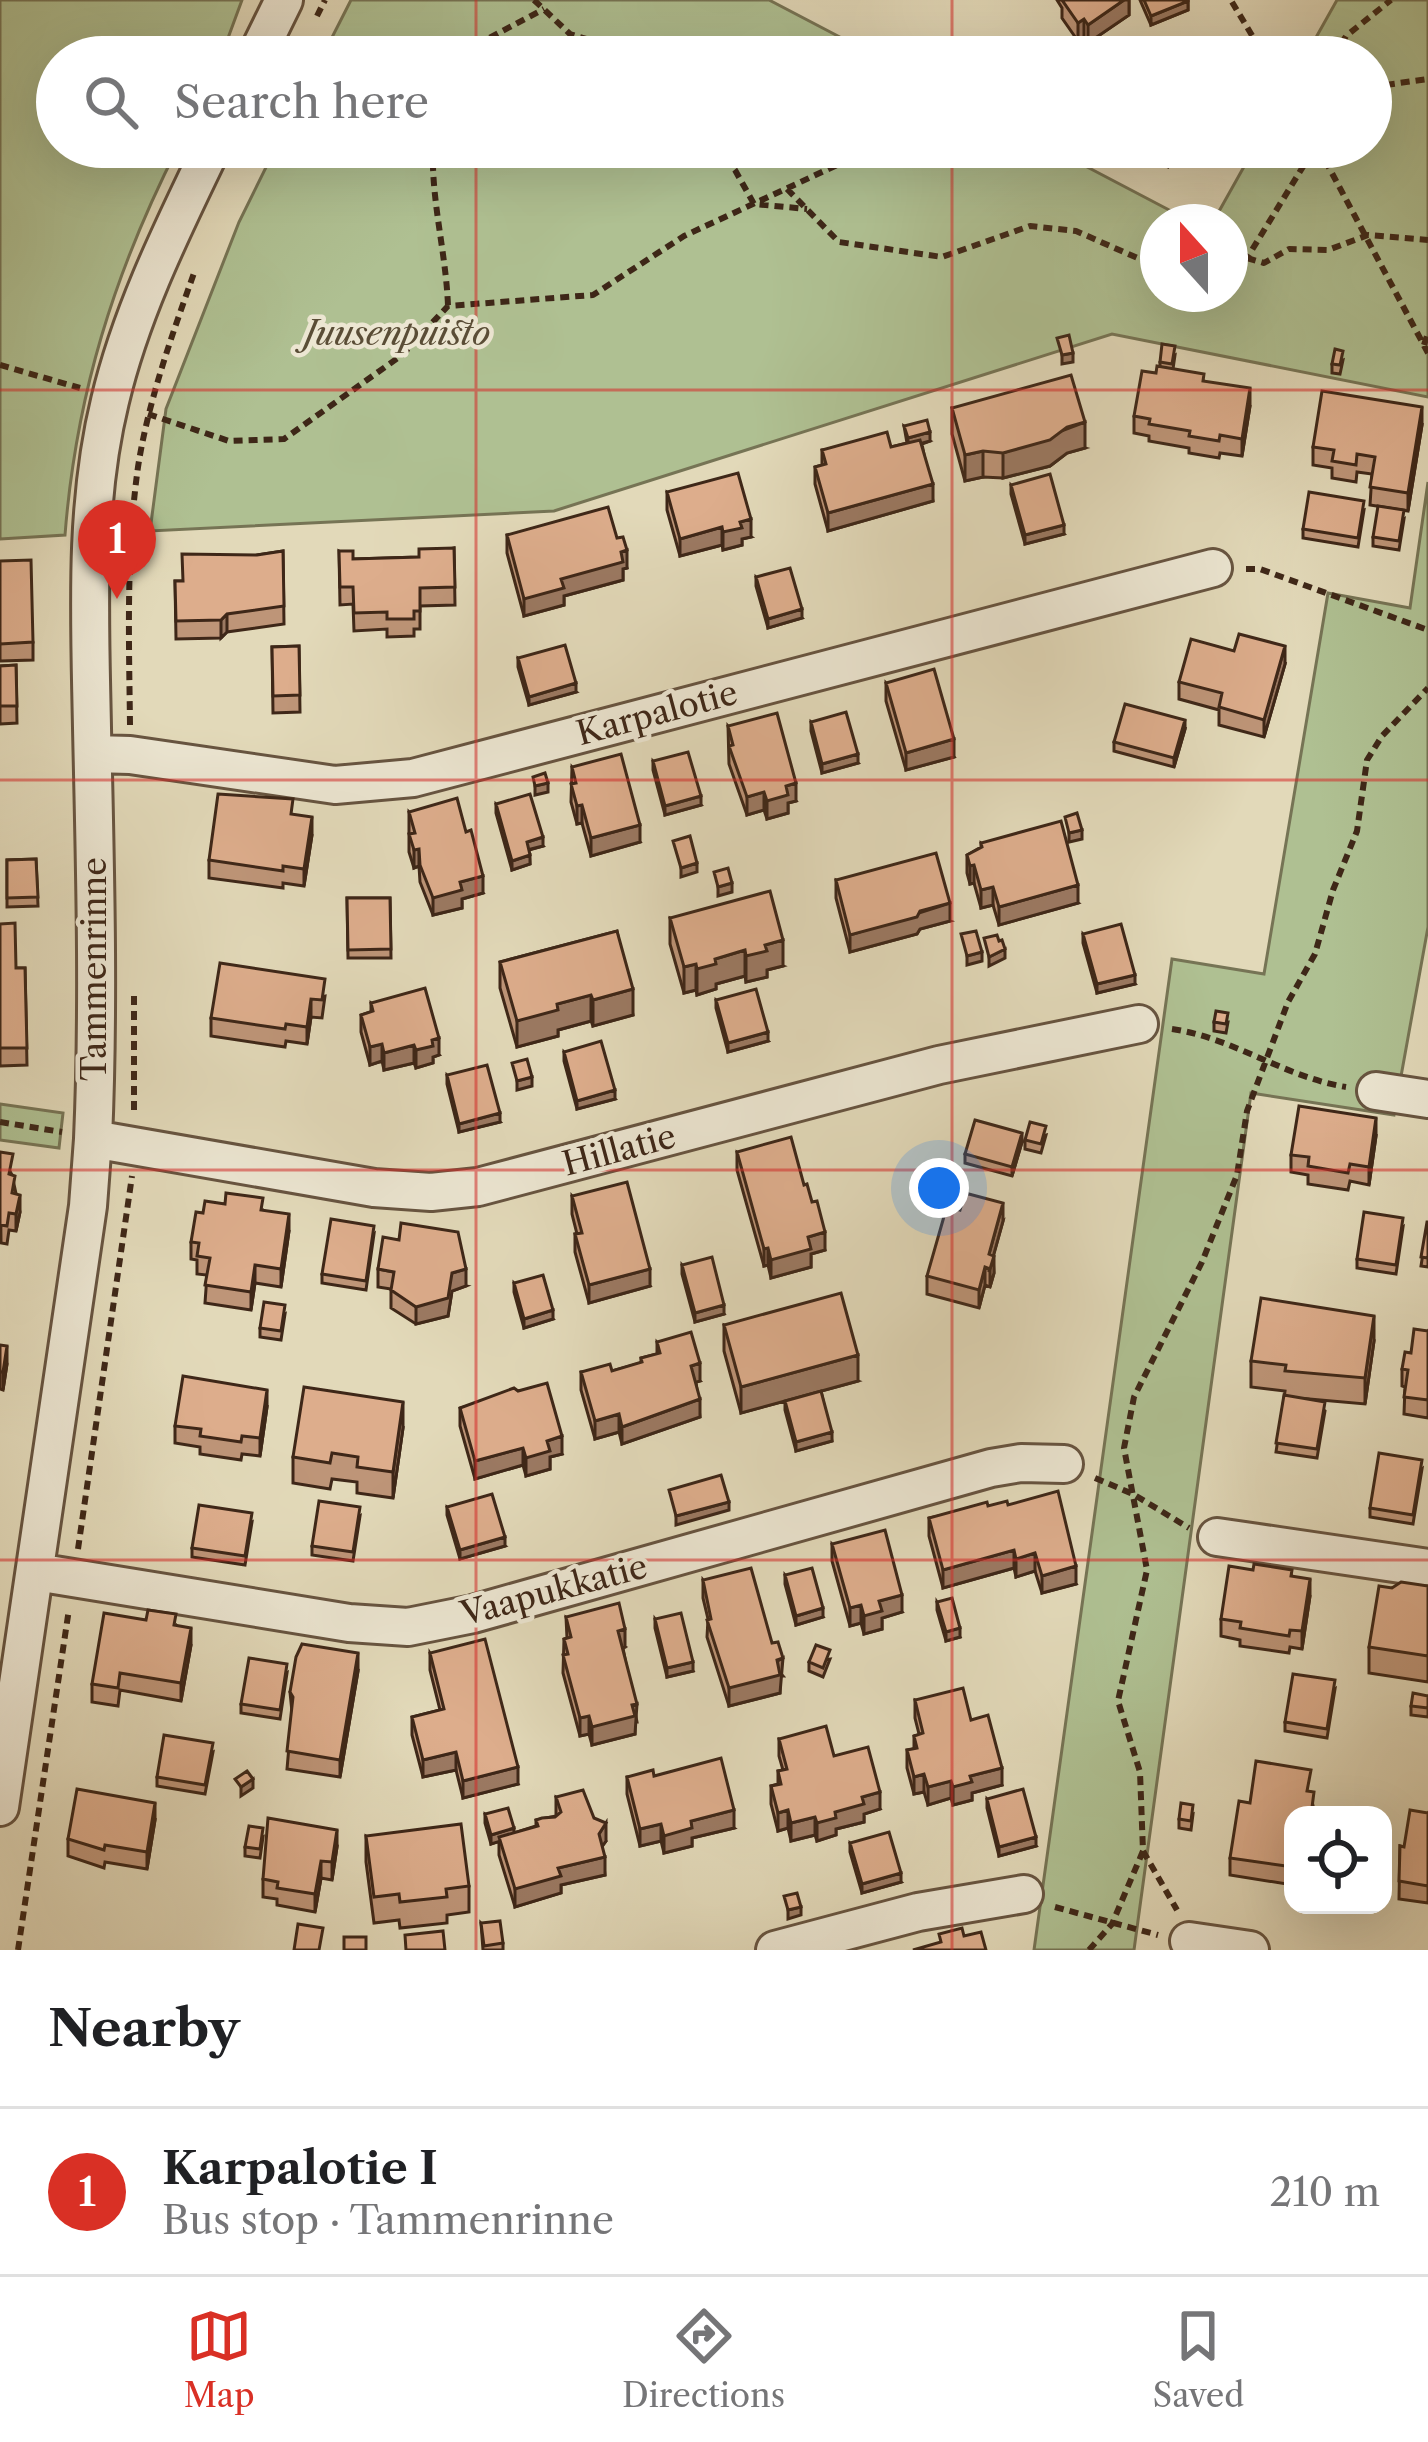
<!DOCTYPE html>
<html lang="en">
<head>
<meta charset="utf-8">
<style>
  body { margin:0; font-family:"Libre Caslon Text",serif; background:#f6f6f6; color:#202124 }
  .controls { position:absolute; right:36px; bottom:36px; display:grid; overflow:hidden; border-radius:24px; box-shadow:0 12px 48px #0002 }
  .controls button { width:108px; height:108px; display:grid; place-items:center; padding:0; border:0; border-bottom:3px solid #e0e0e0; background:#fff; color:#202124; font:60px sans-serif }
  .compass { position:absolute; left:1140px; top:204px; width:108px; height:108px; border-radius:50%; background:#fff; box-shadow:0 12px 48px #0002; rotate:339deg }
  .you { position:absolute; left:939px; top:1188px; width:42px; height:42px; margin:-30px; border:9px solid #fff; border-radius:50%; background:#1a73e8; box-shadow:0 0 0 18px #1a73e833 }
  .badge { display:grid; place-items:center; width:78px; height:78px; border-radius:50%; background:#d93025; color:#fff; font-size:39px; font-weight:700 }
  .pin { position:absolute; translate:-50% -99px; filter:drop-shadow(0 3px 6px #0008) }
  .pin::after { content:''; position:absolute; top:63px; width:42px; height:36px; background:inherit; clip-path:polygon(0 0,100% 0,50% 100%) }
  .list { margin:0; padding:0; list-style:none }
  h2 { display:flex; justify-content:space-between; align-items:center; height:156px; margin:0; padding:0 48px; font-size:51px }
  h2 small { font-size:39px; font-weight:400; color:#757577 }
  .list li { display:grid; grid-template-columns:78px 1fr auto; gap:36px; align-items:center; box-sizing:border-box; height:168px; padding:0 48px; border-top:3px solid #e0e0e0 }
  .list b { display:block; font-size:45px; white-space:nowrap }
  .list p { margin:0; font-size:39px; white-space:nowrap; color:#757577 }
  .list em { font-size:39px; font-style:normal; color:#757577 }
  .icon { flex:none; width:66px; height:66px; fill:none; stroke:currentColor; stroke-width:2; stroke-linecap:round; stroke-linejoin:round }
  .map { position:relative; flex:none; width:1428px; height:1950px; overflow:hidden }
  .search { position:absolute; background:#fff; box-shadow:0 12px 48px #0002; left:36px; right:36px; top:36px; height:132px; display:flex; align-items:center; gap:30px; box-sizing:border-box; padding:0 42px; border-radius:66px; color:#757577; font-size:45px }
  .sheet { height:324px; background:#fff }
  nav { display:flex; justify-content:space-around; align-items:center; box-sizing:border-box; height:168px; border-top:3px solid #e0e0e0; background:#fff; font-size:33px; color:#757577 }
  nav a { display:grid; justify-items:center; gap:6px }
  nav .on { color:#d93025 }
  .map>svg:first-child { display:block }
  .green { fill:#afc092; stroke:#767455; stroke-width:3 }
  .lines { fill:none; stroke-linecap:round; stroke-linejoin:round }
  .street-casing { stroke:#675440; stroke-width:42 }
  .path { stroke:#3e2718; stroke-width:6; stroke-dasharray:9 6; stroke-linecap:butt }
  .street { stroke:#ece6d2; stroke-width:36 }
  .wall { fill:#be9578; stroke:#3e2718; stroke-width:3 }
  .shaded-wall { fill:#9b7962; stroke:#3e2718; stroke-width:3 }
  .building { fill:#ddad8c; stroke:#3e2718; stroke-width:3 }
  .grid { fill:none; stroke:#d62828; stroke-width:3; stroke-opacity:0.55 }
  .labels { text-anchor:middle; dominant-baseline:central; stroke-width:9; stroke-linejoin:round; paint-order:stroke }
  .park-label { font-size:33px; font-style:italic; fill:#5a4d36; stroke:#ece6d2 }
  .street-label { font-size:33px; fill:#3e2718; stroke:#ece6d2 }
</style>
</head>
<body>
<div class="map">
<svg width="1428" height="1950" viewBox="0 0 1428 1950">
  <rect width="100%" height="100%" fill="#e2d9b9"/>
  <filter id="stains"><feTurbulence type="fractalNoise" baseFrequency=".00167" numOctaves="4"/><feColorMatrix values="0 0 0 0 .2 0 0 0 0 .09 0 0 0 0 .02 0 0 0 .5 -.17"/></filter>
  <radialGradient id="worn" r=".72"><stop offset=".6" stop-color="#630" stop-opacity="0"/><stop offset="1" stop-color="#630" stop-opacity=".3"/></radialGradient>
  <!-- green -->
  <path class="green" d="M0 0H242L221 57H57V147H178C114 273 76 395 65 535L0 539Z
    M351 0H769L878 57H322Z
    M1337 0H1428V397L1112 334 554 511 150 531 166 409 239 222 276 147H1049L1192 222H1158V294H1230V222H1213L1255 147H1371V57H1305Z
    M1428 482V927L1394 1115 1251 1093 1134 1950H1034L1172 959 1264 974 1328 593 1410 608Z
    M0 1104 63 1113 59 1148 0 1140Z"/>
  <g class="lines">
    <defs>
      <path id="street" d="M256 57 284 0
        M93 754 130 755 335 785 413 778 1213 568
        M1376 1091 1428 1099
        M93 1139 374 1188 431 1192 478 1187 939 1065 1139 1024
        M1217 1537 1428 1568
        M36 1572 349 1623 408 1627 473 1614 991 1468 1021 1463 1064 1464
        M0 1807 88 1206 93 1139C99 1003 95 865 92 728 90 619 84 507 110 401 131 312 173 228 212 147
        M1189 1941 1250 1950
        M775 1950 918 1912 1024 1894"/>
    </defs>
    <!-- street casing -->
    <use href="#street" class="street-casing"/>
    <!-- path -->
    <path class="path" d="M534 0 570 34 645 57
      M1232 2 1265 57
      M317 16 325 0
      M467 57 489 38 544 9
      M1334 57 1346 36 1391 0
      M1371 87 1428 79
      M433 147C431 201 446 252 448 306
      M715 147 735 170 754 204 807 209
      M1318 147 1428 353
      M245 163 253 147
      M787 189 839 242 942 257 1030 226 1076 231 1158 267
      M1247 258 1264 263 1289 249 1328 250 1368 235 1428 240
      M1230 268 1247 258 1315 147
      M1424 345 1428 333
      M0 365 80 388
      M148 414 229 441 284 439 402 355 448 306 593 295 684 236 876 147
      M1246 569H1260L1428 630
      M130 725C129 640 126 552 138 467 148 402 172 335 194 273
      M134 996V1115
      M1172 1029C1234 1038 1284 1077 1346 1087
      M0 1122 62 1132
      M1095 1478 1133 1494 1189 1528
      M78 1549 132 1176
      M1143 1851 1177 1910
      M1055 1907 1158 1935
      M18 1950 69 1609
      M1089 1950 1112 1924 1143 1851 1140 1772 1118 1701 1147 1570 1124 1448 1134 1397 1202 1262 1237 1175 1247 1111 1288 1002 1315 954 1333 890 1357 831 1367 760 1382 736 1428 688"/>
    <!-- street -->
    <use href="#street" class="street"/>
  </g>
  <!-- wall -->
  <path class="wall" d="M1057 0H1129V15L1088 43 1084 37 1078 41 1062 18V8Z
    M1140 0H1188V10L1151 25Z
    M1130 147H1178L1168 167Z
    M1175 355 1173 369 1204 381 1250 406 1242 456 1220 453 1219 458 1189 453V448L1149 441V436L1134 433V416L1160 367V362Z
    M1343 360 1340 374 1332 373V364Z
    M952 408 1085 448 1067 453 1050 466 1003 478 983 477 965 481 952 434Z
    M1422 425 1408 511 1370 505 1372 474 1357 472 1356 482 1332 478V468L1313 465V447Z
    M904 426 930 441 922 444 933 501 828 531 815 484V467L822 465V450L891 447 907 443Z
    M1011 485 1064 534 1025 544 1011 494Z
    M667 492 751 537 742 539V545L723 550 722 545 680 556 667 510Z
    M1364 510 1358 547 1303 538V529Z
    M1404 519 1399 550 1373 546V537Z
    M507 535 617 538 627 568 623 569V580L564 596V605L524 616 507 553Z
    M454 548 455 605 420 606V629H414V636L387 637V629L354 631 353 604 340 605 339 551 353 559 419 557Z
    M283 551 284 624 227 632 221 638 176 639 175 581H183L257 555Z
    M0 561 33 642V660L0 661Z
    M756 577 802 618 768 628 756 586Z
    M299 646 300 712 273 713 272 647Z
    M518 658 576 692 529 705 518 667Z
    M1285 664 1264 737 1219 725V710L1179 699V682Z
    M16 665 17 723 0 724V666Z
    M886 683 954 757 906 770 886 701Z
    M811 722 858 763 822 773 811 731Z
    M728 726 796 801 788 803V813L767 819 764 810 747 815 729 764Z
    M1185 729 1174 767 1114 751V742Z
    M653 761 701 805 665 815 653 770Z
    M572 767 640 842 591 856 582 823 577 824 571 802Z
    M496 804 543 846 529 850 530 864 512 870 496 813Z
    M409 812 483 893 462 899V908L433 915 420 882 419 866 414 868 409 852Z
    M293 815 312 835 304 886 283 883V888L209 878V860Z
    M981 843 1078 903 999 925 993 905 981 908 974 883 970 884 967 873V855L981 847Z
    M36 859 38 906 7 907V860Z
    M836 880 950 921 920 929 917 934 850 952 836 898Z
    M347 898H390L391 958H348Z
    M670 918 783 966 767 970V977L746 982 745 976 716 984V989L697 995 696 990 684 993 670 944Z
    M0 924 16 968H25L27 1065 0 1066Z
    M617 931 633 1015 593 1026 591 1021 558 1030V1036L517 1047 500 988V962Z
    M1083 934 1135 984 1097 993 1083 943Z
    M325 996 322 1018 311 1017 307 1044 286 1041 285 1047 211 1036V1018Z
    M716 1000 768 1041 728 1052 716 1008Z
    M371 1003 439 1055 433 1057V1063L416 1068 414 1063 384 1070 382 1061 370 1065 361 1032V1015L371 1012Z
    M1214 1022H1228L1226 1033 1214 1031Z
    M564 1052 615 1099 577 1109 564 1061Z
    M447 1075 500 1122 459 1132 447 1084Z
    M1046 1135 1041 1153 1025 1149V1140Z
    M1376 1136 1369 1185 1350 1181 1348 1190 1308 1184V1175L1291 1172V1155Z
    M1022 1142 1012 1176 965 1163V1154Z
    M0 1152 12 1175 20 1212 16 1231 9 1230 7 1244 1 1243Z
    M737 1152 804 1185 825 1250 811 1254V1267L771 1278 768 1265 764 1266 737 1170Z
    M572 1196 650 1286 589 1303 575 1252V1234H577L572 1214Z
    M263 1210 289 1231 281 1287 255 1283 251 1310 205 1303 207 1275 197 1274V1260L191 1259V1242L203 1213Z
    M1003 1221 993 1256 994 1273 990 1287 985 1285 979 1308 927 1294V1276Z
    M1428 1222V1267L1421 1266Z
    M1403 1227 1396 1274 1357 1268V1259Z
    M374 1234 366 1290 322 1283V1274Z
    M682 1265 724 1314 695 1322 682 1274Z
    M378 1269 466 1286 452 1291 448 1316 416 1324 391 1308V1289L378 1287Z
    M514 1283 553 1319 524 1328 514 1292Z
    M285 1314 281 1340 260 1337V1328Z
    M724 1325 858 1381 821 1391 832 1441 796 1451 785 1410V1401L741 1413 724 1351Z
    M1428 1331V1418L1404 1414 1405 1387 1402 1386V1369L1411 1353Z
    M1374 1341 1365 1404 1309 1399 1325 1411 1317 1458 1276 1452 1285 1391 1251 1387V1361Z
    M657 1342 700 1381 696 1382 700 1417 622 1444 619 1432 595 1439 581 1390V1372L612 1371 641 1363V1358L657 1354Z
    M0 1345 7 1364 3 1390 0 1389Z
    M518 1391 562 1454 550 1457V1469L526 1476 523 1465 475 1479 460 1426V1408Z
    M267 1407 260 1456 242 1454 241 1460 200 1454V1447L175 1443V1426Z
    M403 1428 393 1498 357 1493V1482L332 1479 330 1489 293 1483V1457Z
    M1422 1469 1413 1524 1370 1517V1508Z
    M1008 1505 1076 1584 1042 1593 1035 1571 1016 1577 1014 1568 943 1588 929 1536V1518L988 1506Z
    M447 1507 505 1546 460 1559 447 1515Z
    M360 1516 353 1561 312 1555V1546Z
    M252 1522 245 1565 192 1557V1548Z
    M832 1544 902 1612 882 1618V1629L864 1634 861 1623 850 1626 832 1561Z
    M785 1575 823 1617 796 1625 785 1584Z
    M1292 1576 1310 1596 1302 1649 1290 1647 1289 1653 1240 1646V1640L1221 1636V1619Z
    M703 1580 783 1676H780V1693L729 1706 707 1637 708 1619 703 1598Z
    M1428 1586V1682L1369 1673V1647L1392 1588Z
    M937 1602 960 1637 946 1641 937 1610Z
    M566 1617 625 1647 623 1648 637 1722H635V1734L592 1745 589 1734 580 1736 563 1673 564 1639 567 1638Z
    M655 1619 693 1671 667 1677 655 1628Z
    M176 1625 191 1645 181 1701 120 1690 118 1706 92 1702V1684Z
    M430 1653 518 1784 463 1798 456 1770 423 1777 412 1735V1717L440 1710 430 1670Z
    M830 1659 823 1677 809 1671V1662Z
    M358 1671 340 1777 287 1769 292 1712 290 1692Z
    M287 1673 280 1719 241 1713V1704Z
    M1335 1689 1327 1738 1285 1731V1722Z
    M1428 1696V1717L1411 1715V1706Z
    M915 1700 971 1720 1002 1785 972 1793V1800L953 1805 951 1798 928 1805 924 1792 914 1794 907 1768V1750L914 1749V1736L919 1734 915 1718Z
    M779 1739 834 1756 880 1809 864 1814V1822L836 1829V1835L817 1841 815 1835 791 1841 788 1828 778 1831 771 1804V1786L778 1784V1771L783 1770 779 1756Z
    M213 1752 205 1794 157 1786V1777Z
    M654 1776 734 1828 692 1838V1846L664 1853 661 1841 640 1846 627 1794V1777Z
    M1310 1792 1314 1810V1815H1293V1885L1230 1875V1858L1250 1803Z
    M556 1797 594 1818 606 1841 602 1846 605 1875 561 1885V1893L515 1907 499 1855V1841L491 1844 485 1823V1814L514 1833 536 1826V1820L556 1816Z
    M987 1799 1036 1846 999 1856 987 1808Z
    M1428 1813V1903L1399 1899 1400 1846 1404 1847Z
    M1193 1814 1191 1830 1179 1828V1819Z
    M155 1820 147 1869 105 1862 104 1868 68 1856V1839Z
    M366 1836 469 1886V1912L447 1915V1923L400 1928 399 1920 374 1923 366 1862Z
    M263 1837 260 1858 245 1856V1847Z
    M850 1843 901 1882 862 1893 850 1852Z
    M337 1847 332 1880 321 1878 315 1912 277 1905V1899L263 1897V1879Z
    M481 1923 503 1943V1950H483Z"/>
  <!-- shaded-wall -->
  <path class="shaded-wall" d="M1124 0H1129V15L1088 43V25Z
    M1188 1V10L1151 25V16Z
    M1084 19V37L1078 41V23Z
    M1169 147H1178L1168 167V149Z
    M1073 353V362L1062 364V355Z
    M1250 388V406L1242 456V439Z
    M1422 407V425L1408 511V493Z
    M1085 422V448L1067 453 1050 466 1003 478V453Z
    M930 432V441L908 447V438Z
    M983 451V477L965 481V455Z
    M933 484V501L828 531V513Z
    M751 519V537L742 539V545L723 550V532L740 522Z
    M1064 525V534L1025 544V535Z
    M722 527V545L680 556V539Z
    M627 550V568L623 569V580L564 596V605L524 616V599L561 579Z
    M802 609V618L768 628V619Z
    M227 614V632L221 638V620Z
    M1285 646V664L1264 737V720Z
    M576 683V692L529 705V697Z
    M1185 720V729L1174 767V758Z
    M954 739V757L906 770V753Z
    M858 754V763L822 773V764Z
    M548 783V792L535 795V786Z
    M796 783V801L788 803V813L767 819V801L786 786Z
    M764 792V810L747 815V797Z
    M701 796V805L665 815V806Z
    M582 805V823L577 824V806Z
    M312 817V835L304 886V869Z
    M640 825V842L591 856V838Z
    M1082 830V839L1069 842V833Z
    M543 837V846L527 850V842Z
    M419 849V866L414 868V850Z
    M530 855V864L512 870V861Z
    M697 863V872L681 877V868Z
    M974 865V883L970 884V866Z
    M483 876V893L462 899V908L433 915V898L460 882Z
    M732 883V892L718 896V887Z
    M1078 885V903L999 925V907Z
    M993 887V905L981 908V890Z
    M950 903V921L920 929 917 934 850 952V935Z
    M783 940V966L767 970V977L746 982V956L765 945Z
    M1005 949V958L989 966V957Z
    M745 950V976L716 984V989L697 995V969L715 959Z
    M982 952V961L967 965V956Z
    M696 964V990L684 993V967Z
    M1135 975V984L1097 993V984Z
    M633 989V1015L593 1026V1000Z
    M591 995V1021L558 1030V1036L517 1047V1021L557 1004Z
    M311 999V1017L307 1044V1027Z
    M768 1032V1041L728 1052V1043Z
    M439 1038V1055L433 1057V1063L416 1068V1050L432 1040Z
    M382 1044V1061L370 1065V1047Z
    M414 1045V1063L384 1070V1053Z
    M532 1077V1086L517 1090V1081Z
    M615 1090V1099L577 1109V1101Z
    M500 1113V1122L459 1132V1124Z
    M1376 1118V1136L1369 1185V1167Z
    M1022 1133V1142L1012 1176V1167Z
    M20 1195V1212L16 1231V1214Z
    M1003 1203V1221L989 1272V1254Z
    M289 1214V1231L281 1287V1269Z
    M825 1232V1250L811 1254V1267L771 1278V1260L808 1237Z
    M768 1248V1265L764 1266V1249Z
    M994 1256V1273L990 1287V1269Z
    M255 1265V1283L251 1310V1292Z
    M985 1267V1285L979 1308V1290Z
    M466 1269V1286L452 1291 448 1316 416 1324V1307L452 1273Z
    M650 1269V1286L589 1303V1285Z
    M724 1305V1314L695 1322V1313Z
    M553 1310V1319L524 1328V1319Z
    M1374 1316V1341L1365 1404V1378Z
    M7 1346V1364L3 1390V1372Z
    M858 1355V1381L741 1413V1387Z
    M700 1363V1381L691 1384V1366Z
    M267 1390V1407L260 1456V1438Z
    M700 1399V1417L622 1444V1427Z
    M403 1402V1428L393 1498V1472Z
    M619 1414V1432L595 1439V1421Z
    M832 1432V1441L796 1451V1442Z
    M562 1436V1454L550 1457V1469L526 1476V1458L547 1441Z
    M523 1448V1465L475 1479V1461Z
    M729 1502V1510L676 1525V1516Z
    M505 1537V1546L460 1559V1550Z
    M1014 1550V1568L943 1588V1570Z
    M1035 1553V1571L1016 1577V1559Z
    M1076 1566V1584L1042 1593V1576Z
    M1310 1579V1596L1302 1649V1631Z
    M902 1595V1612L882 1618V1629L864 1634V1616L879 1601Z
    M861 1605V1623L850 1626V1608Z
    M823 1608V1617L796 1625V1616Z
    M191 1628V1645L181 1701V1683Z
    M960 1628V1637L946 1641V1632Z
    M625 1629V1647L618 1649V1631Z
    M358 1653V1671L340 1777V1760Z
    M783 1658 780 1693 729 1706V1688Z
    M693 1662V1671L667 1677V1668Z
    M637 1704 635 1734 592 1745V1727Z
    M589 1716V1734L580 1736V1718Z
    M456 1752V1770L423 1777V1760Z
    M518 1767V1784L463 1798V1781Z
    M1002 1768V1785L972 1793V1800L953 1805V1787L970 1776Z
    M924 1774V1792L914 1794V1777Z
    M253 1779V1788L241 1796V1787Z
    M951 1781V1798L928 1805V1787Z
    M880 1792V1809L864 1814V1822L836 1829V1835L817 1841V1823L862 1797Z
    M155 1803V1820L147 1869V1852Z
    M734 1810V1828L692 1838V1846L664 1853V1836L691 1821Z
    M788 1810V1828L778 1831V1813Z
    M815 1817V1835L791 1841V1823Z
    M606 1823V1841L599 1851V1834Z
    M661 1824V1841L640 1846V1829Z
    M514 1828V1837L491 1844V1835Z
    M337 1830V1847L332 1880V1862Z
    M1036 1837V1846L999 1856V1847Z
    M605 1857V1875L561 1885V1893L515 1907V1889L558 1868Z
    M321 1861V1878L315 1912V1894Z
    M901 1873V1882L862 1893V1884Z
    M801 1907V1915L788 1919V1910Z"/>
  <!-- building -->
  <path class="building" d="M1062 0H1124L1088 25 1084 19 1078 23Z
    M1144 0H1188V1L1151 16Z
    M1069 335 1073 353 1062 355 1057 338Z
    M1162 344 1175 346 1172 364 1160 362Z
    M1335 349 1343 351 1340 365 1332 364Z
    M1157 366 1204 374 1203 381 1250 388 1242 439 1220 435 1219 441 1189 436 1190 431 1149 424 1150 419 1134 416 1142 371 1156 373Z
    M1071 375 1085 422 1067 427 1050 440 1003 453 983 451 965 455 952 408Z
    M1322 391 1422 407 1408 493 1370 487 1375 457 1357 454 1356 465 1332 461 1334 450 1313 447Z
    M927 420 930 432 908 438 904 426Z
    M887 432 891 447 920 440 933 484 828 513 815 467 826 464 822 450Z
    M738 473 751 519 740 522 742 528 723 532 722 527 680 539 667 492Z
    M1050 474 1064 525 1025 535 1011 485Z
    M1309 492 1364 501 1358 538 1303 529Z
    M1378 506 1404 510 1399 541 1373 537Z
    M608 507 617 538 623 537 627 550 621 552 623 562 561 579 564 588 524 599 507 535Z
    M454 548 455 587 420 588V611H414V619H387V612L354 613 353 587H340L339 551H353V559L419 557V549Z
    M283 551 284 606 227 614 221 620 176 621 175 581H183L182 554 257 555Z
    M31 560 33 642 0 644V561Z
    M790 568 802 609 768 619 756 577Z
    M1239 634 1285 646 1264 720 1219 707 1222 693 1179 682 1191 639 1234 651Z
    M565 645 576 683 529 697 518 658Z
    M299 646 300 695 273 696 272 647Z
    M16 665 17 706H0V666Z
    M934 669 954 739 906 753 886 683Z
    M1125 704 1185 720 1174 758 1114 742Z
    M846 712 858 754 822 764 811 722Z
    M777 713 796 783 786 786 788 795 767 801 764 792 747 797 729 746 733 745 728 726Z
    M688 752 701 796 665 806 653 761Z
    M621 754 640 825 591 838 582 805 577 806 571 784 576 783 572 767Z
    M545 773 548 783 535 786 533 777Z
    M218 794 293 799 291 814 312 817 304 869 283 866V871L209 860Z
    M530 794 543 837 527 842 530 855 512 861 496 804Z
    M457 798 466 832 471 830 483 876 460 882 462 890 433 898 420 865 419 849 414 850 409 834 415 833 409 812Z
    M1077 813 1082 830 1069 833 1065 817Z
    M1061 821 1078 885 999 907 993 887 981 890 974 865 970 866 967 855 982 847 981 843Z
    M690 836 697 863 681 868 673 841Z
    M936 853 950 903 920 911 917 917 850 935 836 880Z
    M36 859 38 897 7 898V860Z
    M728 868 732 883 718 887 714 872Z
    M770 891 783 940 765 945 767 951 746 956 745 950 715 959 716 964 697 969 696 964 684 967 670 918Z
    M347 898H390L391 949 348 950Z
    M15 923 16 968H25L27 1048H0V924Z
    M1121 924 1135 975 1097 984 1083 934Z
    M617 931 633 989 593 1000 591 995 557 1004 558 1010 517 1021 500 962Z
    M976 931 982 952 967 956 961 934Z
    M997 935 999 941 1002 940 1005 949 989 957 984 938Z
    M220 963 325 979 322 1000 311 999 307 1027 286 1024 285 1029 211 1018Z
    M425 988 439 1038 432 1040 433 1046 416 1050 414 1045 384 1053 382 1044 370 1047 361 1015 373 1011 371 1003Z
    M756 989 768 1032 728 1043 716 1000Z
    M1216 1011 1228 1013 1226 1024 1214 1022Z
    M601 1041 615 1090 577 1101 564 1052Z
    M527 1059 532 1077 517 1081 512 1063Z
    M487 1065 500 1113 459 1124 447 1075Z
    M1299 1106 1376 1118 1369 1167 1350 1164 1348 1173 1308 1166 1309 1157 1291 1155Z
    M975 1120 1022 1133 1012 1167 965 1154Z
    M1030 1122 1046 1126 1041 1144 1025 1140Z
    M791 1137 804 1185 807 1184 812 1202 817 1201 825 1232 808 1237 811 1249 771 1260 768 1248 764 1249 737 1152Z
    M0 1152 13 1154 9 1174 15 1176 12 1193 20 1195 16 1214 9 1213 7 1226 1 1225 0 1231Z
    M627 1182 650 1269 589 1285 575 1234 582 1233 572 1196Z
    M226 1193 263 1198 261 1210 289 1214 281 1269 255 1265 251 1292 205 1285 210 1258 197 1256 199 1243 191 1242 196 1212 203 1213 205 1201 225 1204Z
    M965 1193 1003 1203 989 1254 994 1256 990 1269 985 1267 979 1290 927 1276 947 1206 960 1210Z
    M1364 1212 1403 1218 1396 1265 1357 1259Z
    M331 1219 374 1226 366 1281 322 1274Z
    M1427 1222H1428V1258L1421 1257Z
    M401 1223 458 1232 466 1269 452 1273 448 1298 416 1307 391 1290 394 1272 378 1269 383 1237 399 1240Z
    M712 1257 724 1305 695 1313 682 1265Z
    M543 1275 553 1310 524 1319 514 1283Z
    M841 1293 858 1355 741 1387 724 1325Z
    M1261 1298 1374 1316 1365 1378 1285 1371 1286 1365 1251 1361Z
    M264 1302 285 1305 281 1331 260 1328Z
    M1414 1329 1428 1331V1400L1404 1397 1408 1370 1402 1369 1405 1352 1411 1353Z
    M691 1332 700 1363 691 1366 700 1399 622 1427 619 1414 595 1421 581 1372 610 1364 612 1371 642 1362 641 1358 660 1353 657 1342Z
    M0 1345 7 1346 3 1372H0Z
    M183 1376 267 1390 260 1438 242 1436 241 1442 200 1436 201 1429 175 1426Z
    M547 1383 562 1436 547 1441 550 1451 526 1458 523 1448 475 1461 460 1408 514 1388 518 1391Z
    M304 1387 403 1402 393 1472 357 1467 358 1457 332 1453 330 1463 293 1457Z
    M821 1391 832 1432 796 1442 785 1401Z
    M1284 1395 1325 1402 1317 1449 1276 1443Z
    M1379 1453 1422 1460 1413 1515 1370 1508Z
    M721 1475 729 1502 676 1516 669 1490Z
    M1058 1491 1076 1566 1042 1576 1035 1553 1016 1559 1014 1550 943 1570 929 1518 987 1502 988 1506 1007 1501 1008 1505Z
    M492 1494 505 1537 460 1550 447 1507Z
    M319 1501 360 1507 353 1552 312 1546Z
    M199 1505 252 1513 245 1556 192 1548Z
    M885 1530 902 1595 879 1601 882 1611 864 1616 861 1605 850 1608 832 1544Z
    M1254 1564 1292 1570 1291 1576 1310 1579 1302 1631 1290 1630 1289 1636 1240 1628 1241 1622 1221 1619 1229 1566 1253 1570Z
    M751 1568 772 1643 778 1642 783 1658 777 1660 780 1675 729 1688 707 1620 711 1619 703 1580Z
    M812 1568 823 1608 796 1616 785 1575Z
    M1401 1582 1428 1586V1656L1369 1647 1379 1586 1392 1588Z
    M952 1598 960 1628 946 1632 937 1602Z
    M619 1603 625 1629 618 1631 637 1704 632 1705 635 1716 592 1727 589 1716 580 1718 563 1655 568 1654 564 1639 571 1637 566 1617Z
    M148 1610 176 1614 174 1625 191 1628 181 1683 120 1673 118 1688 92 1684 104 1613 146 1620Z
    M681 1613 693 1662 667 1668 655 1619Z
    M485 1639 518 1767 463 1781 456 1752 423 1760 412 1717 444 1709 430 1653Z
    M302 1644 358 1653 340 1760 287 1751 293 1697 290 1692 296 1657Z
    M816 1645 830 1650 823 1668 809 1662Z
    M249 1658 287 1664 280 1710 241 1704Z
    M1293 1674 1335 1680 1327 1729 1285 1722Z
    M963 1688 971 1720 988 1715 1002 1768 970 1776 972 1782 953 1787 951 1781 928 1787 924 1774 914 1777 907 1750 917 1748 914 1736 923 1733 915 1700Z
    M1413 1693 1428 1696V1708L1411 1706Z
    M826 1726 834 1756 868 1747 880 1792 862 1797 864 1804 835 1812 836 1818 817 1823 815 1817 791 1823 788 1810 778 1813 771 1786 781 1784 778 1771 787 1769 779 1739Z
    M164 1735 213 1743 205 1785 157 1777Z
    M721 1758 734 1810 691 1821 692 1828 664 1836 661 1824 640 1829 627 1777 653 1770 654 1776Z
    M1256 1761 1311 1770 1307 1791 1314 1792 1311 1815H1293V1867L1230 1858 1239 1801 1250 1803Z
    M247 1771 253 1779 241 1787 235 1779Z
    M77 1789 155 1803 147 1852 105 1845 104 1850 68 1839Z
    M1023 1789 1036 1837 999 1847 987 1799Z
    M583 1790 594 1818 606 1823 599 1834 605 1857 558 1868 561 1876 515 1889 499 1837 538 1826 536 1820 542 1818 555 1817 561 1812 556 1797Z
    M1181 1803 1193 1805 1191 1821 1179 1819Z
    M508 1808 514 1828 491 1835 485 1814Z
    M1410 1810 1428 1813V1886L1399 1881 1400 1846 1404 1847Z
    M268 1818 337 1830 332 1862 321 1861 315 1894 277 1888 278 1882 263 1879Z
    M461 1824 469 1886 446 1889 447 1897 400 1902 399 1894 374 1897 366 1836Z
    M249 1826 263 1828 260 1849 245 1847Z
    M889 1832 901 1873 862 1884 850 1843Z
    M797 1893 801 1907 788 1910 784 1896Z
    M500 1921 503 1943 484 1946 481 1923Z
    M298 1924 323 1928 319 1950H294Z
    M962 1928 964 1936 981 1932 986 1950H913L941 1942 939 1934Z
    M443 1931 445 1950H406L405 1935Z
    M344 1937H366V1950H344Z"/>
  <!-- grid -->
  <path class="grid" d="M476 0V57M952 0V57M476 147V1950M952 147V1950M0 390H1428M0 780H1428M0 1170H1428M0 1560H1428"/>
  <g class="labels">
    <!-- park labels -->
    <g class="park-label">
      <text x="397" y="333">Juusenpuisto</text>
    </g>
    <!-- street labels -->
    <g class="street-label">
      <text transform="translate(657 713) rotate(-15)">Karpalotie</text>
      <text transform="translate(94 969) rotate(-90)">Tammenrinne</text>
      <text transform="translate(619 1150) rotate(-15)">Hillatie</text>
      <text transform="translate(554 1590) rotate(-15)">Vaapukkatie</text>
    </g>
  </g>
  <rect width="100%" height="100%" filter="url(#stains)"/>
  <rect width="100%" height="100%" fill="url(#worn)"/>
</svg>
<div class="controls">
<button><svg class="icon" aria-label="locate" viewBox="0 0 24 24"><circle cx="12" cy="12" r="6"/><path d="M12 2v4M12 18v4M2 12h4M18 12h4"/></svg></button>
</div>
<svg class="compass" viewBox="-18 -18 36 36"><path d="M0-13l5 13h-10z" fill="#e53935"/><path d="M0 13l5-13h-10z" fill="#757577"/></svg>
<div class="you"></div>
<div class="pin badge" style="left:117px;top:599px">1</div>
<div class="search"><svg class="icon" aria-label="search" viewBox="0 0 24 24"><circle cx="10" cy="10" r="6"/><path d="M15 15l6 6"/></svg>Search here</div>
</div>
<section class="sheet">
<h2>Nearby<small></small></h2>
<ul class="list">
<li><span class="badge">1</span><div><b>Karpalotie I</b><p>Bus stop · Tammenrinne</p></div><em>210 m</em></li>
</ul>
</section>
<nav>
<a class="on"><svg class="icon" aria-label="map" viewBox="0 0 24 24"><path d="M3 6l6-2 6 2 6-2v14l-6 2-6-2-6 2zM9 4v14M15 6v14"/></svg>Map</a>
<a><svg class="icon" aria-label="directions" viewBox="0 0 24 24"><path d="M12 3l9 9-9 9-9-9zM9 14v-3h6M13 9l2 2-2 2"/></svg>Directions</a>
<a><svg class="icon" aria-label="saved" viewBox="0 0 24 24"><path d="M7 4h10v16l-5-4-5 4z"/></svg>Saved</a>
</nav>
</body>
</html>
